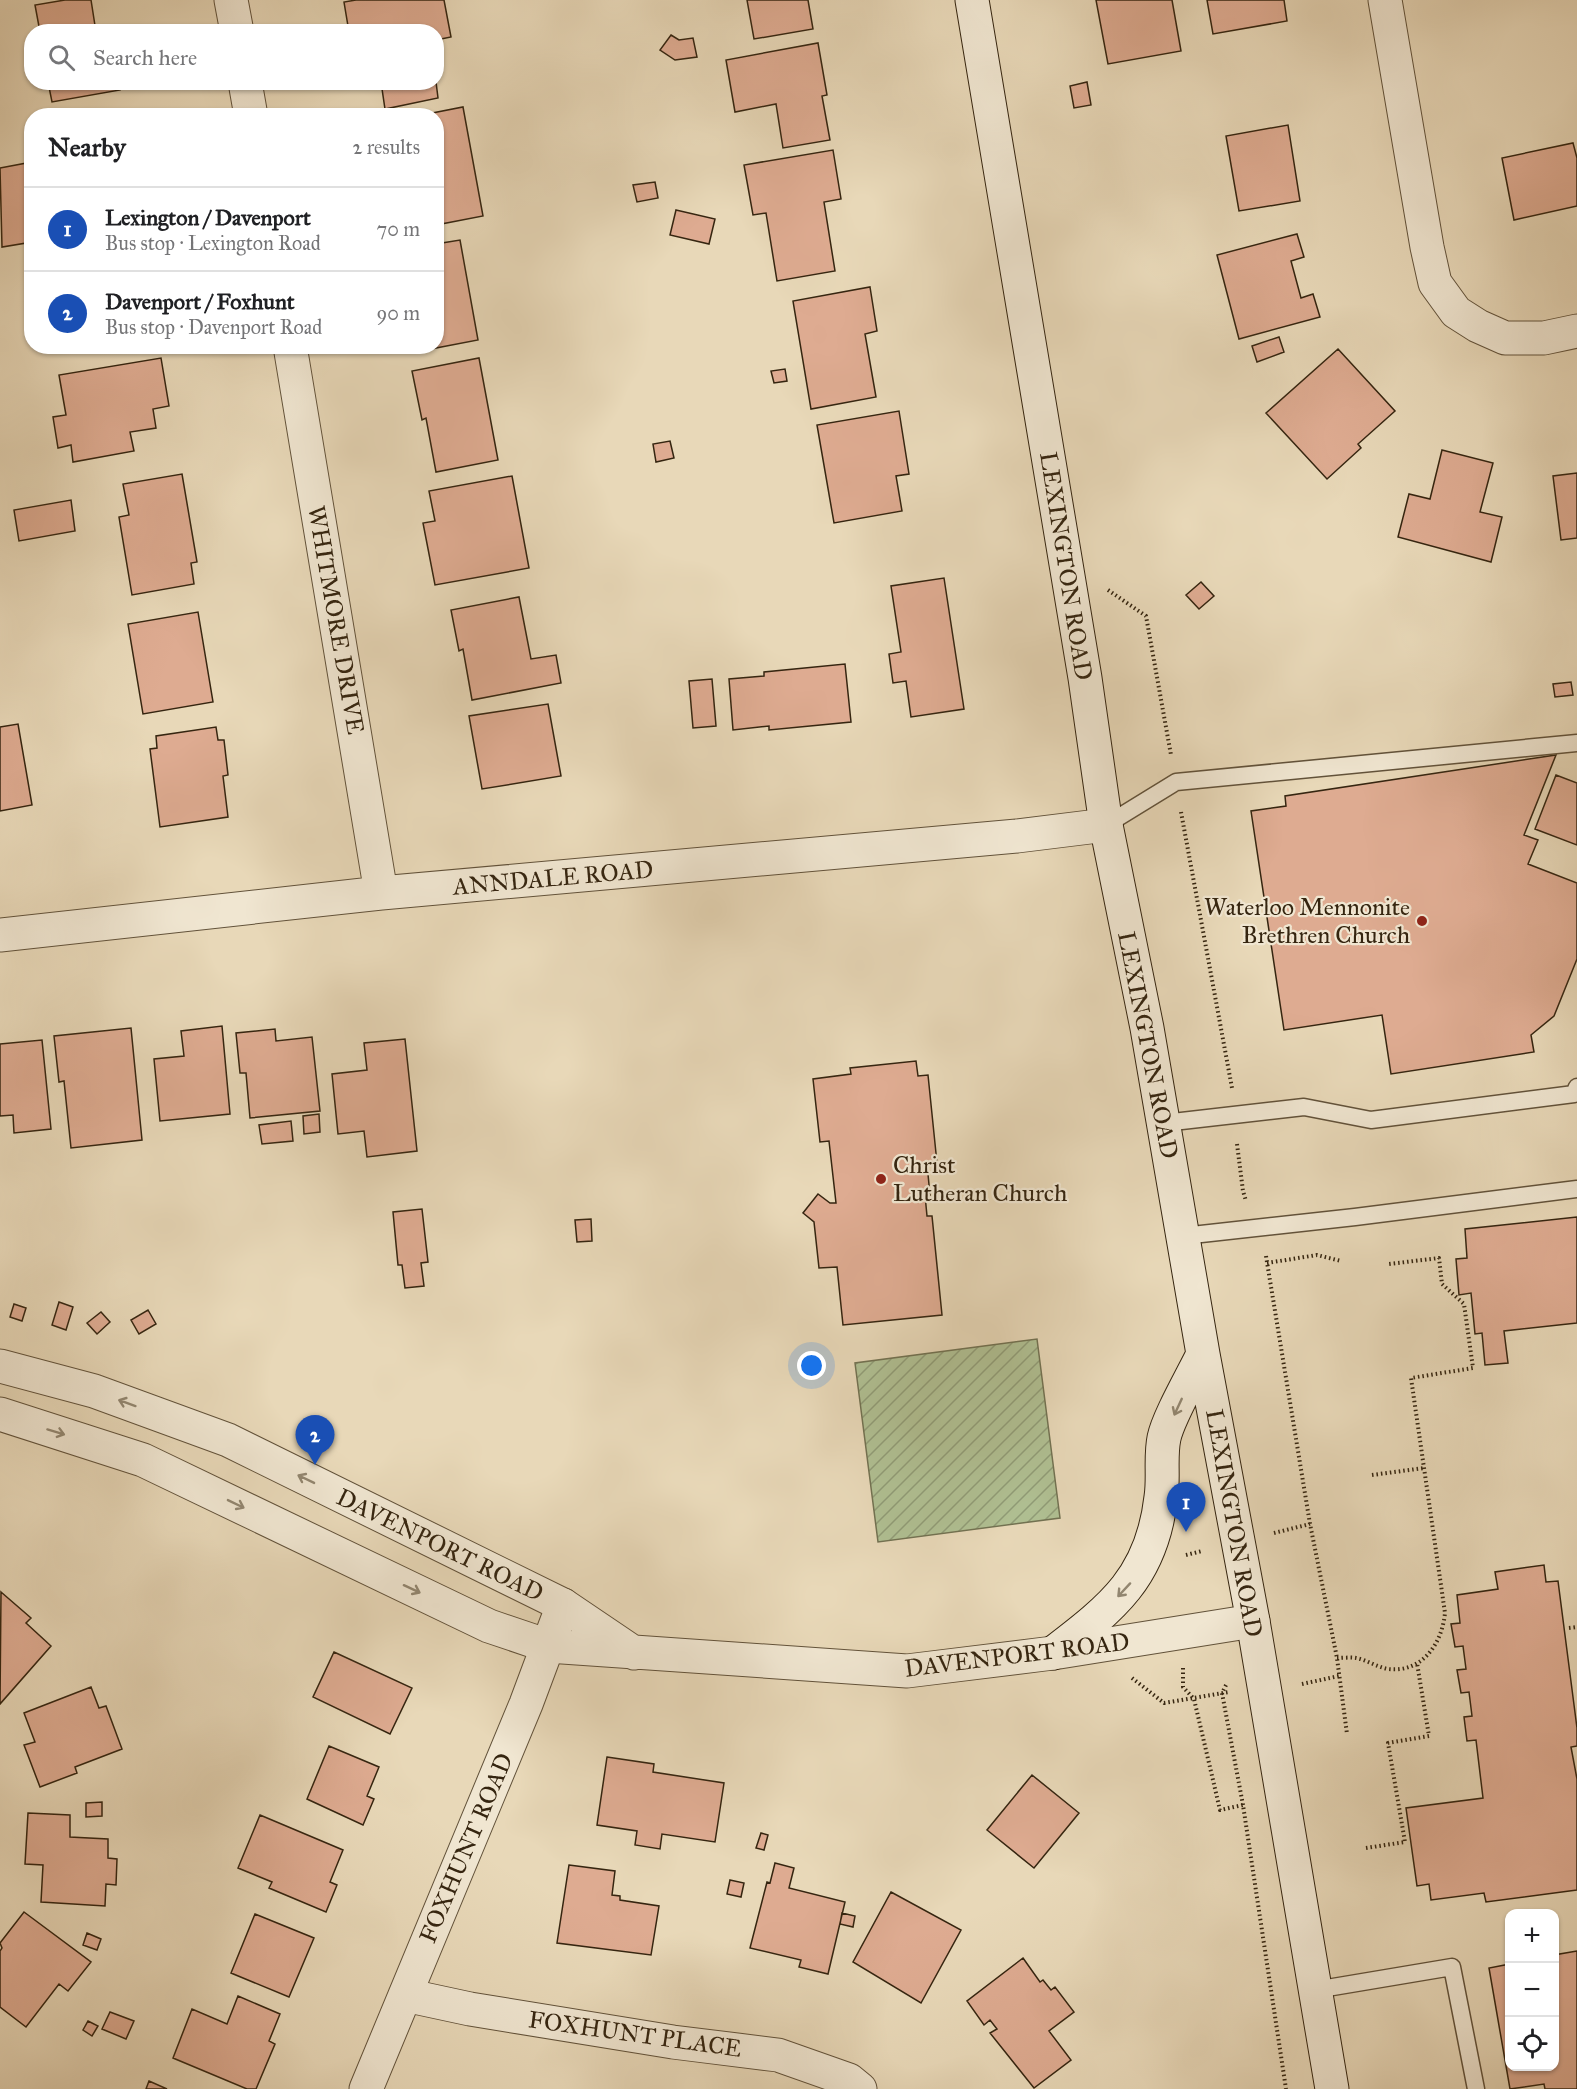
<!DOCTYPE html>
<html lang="en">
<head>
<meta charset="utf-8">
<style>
  body { margin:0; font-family:"IM FELL Great Primer",serif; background:#f6f6f6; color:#202124 }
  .controls { position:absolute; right:18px; bottom:18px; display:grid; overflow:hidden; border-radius:12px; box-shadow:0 2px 4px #0004 }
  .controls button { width:54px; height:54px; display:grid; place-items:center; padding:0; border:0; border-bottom:2px solid #e0e0e0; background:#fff; color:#202124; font:30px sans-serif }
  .you { position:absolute; left:812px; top:1366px; width:21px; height:21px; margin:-15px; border:4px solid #fff; border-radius:50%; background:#1a73e8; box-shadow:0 0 0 9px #1a73e833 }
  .badge { display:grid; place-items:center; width:39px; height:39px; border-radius:50%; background:#ea580c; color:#fff; font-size:20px; font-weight:700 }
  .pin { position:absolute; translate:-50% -50px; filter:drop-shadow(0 2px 3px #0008) }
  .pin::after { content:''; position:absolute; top:32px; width:21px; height:18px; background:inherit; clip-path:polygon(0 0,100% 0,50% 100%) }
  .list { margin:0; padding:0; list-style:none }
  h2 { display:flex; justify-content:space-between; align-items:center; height:78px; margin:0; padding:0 24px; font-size:26px }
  h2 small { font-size:20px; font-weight:400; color:#757577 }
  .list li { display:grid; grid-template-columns:39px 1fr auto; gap:18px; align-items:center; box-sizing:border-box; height:84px; padding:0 24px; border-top:2px solid #e0e0e0 }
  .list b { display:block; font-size:22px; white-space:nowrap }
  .list p { margin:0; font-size:20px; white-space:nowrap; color:#757577 }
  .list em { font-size:20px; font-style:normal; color:#757577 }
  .icon { flex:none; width:33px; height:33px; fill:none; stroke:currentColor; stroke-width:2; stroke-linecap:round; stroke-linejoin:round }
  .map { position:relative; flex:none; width:1577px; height:2089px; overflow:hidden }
  .search { position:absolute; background:#fff; box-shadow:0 2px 4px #0004; left:24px; top:24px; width:420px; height:66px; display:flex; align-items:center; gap:15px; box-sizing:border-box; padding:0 21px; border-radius:24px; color:#757577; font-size:22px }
  .panel { position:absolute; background:#fff; box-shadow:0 2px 4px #0004; left:24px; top:108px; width:420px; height:246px; border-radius:24px }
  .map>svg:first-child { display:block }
  .garden { fill:url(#garden-furrows); stroke:#727252; stroke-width:1.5 }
  .building { fill:#deab91; stroke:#352510; stroke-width:1.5 }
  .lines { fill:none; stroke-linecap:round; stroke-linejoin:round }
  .service-casing { stroke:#62523a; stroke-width:19 }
  .minor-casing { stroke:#62523a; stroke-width:35 }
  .tertiary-casing { stroke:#62523a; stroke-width:35 }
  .secondary-casing { stroke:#352510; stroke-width:35 }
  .path { stroke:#352510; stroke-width:4; stroke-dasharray:1.5 3; stroke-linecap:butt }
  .service { stroke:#f0e6d1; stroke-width:16 }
  .minor { stroke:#f0e6d1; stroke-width:33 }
  .tertiary { stroke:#f0e6d1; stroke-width:33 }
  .secondary { stroke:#f0e6d1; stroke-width:33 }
  .oneway { stroke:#928670 }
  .poi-dot { fill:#8f2418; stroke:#f0e6d1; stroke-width:2 }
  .labels { text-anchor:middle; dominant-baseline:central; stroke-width:4.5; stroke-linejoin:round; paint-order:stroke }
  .street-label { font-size:24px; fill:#352510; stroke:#f0e6d1 }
  .poi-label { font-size:24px; fill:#352510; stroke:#f0e6d1; text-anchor:end }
</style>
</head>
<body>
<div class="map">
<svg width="1577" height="2089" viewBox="0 0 1577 2089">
  <defs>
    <pattern id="garden-furrows" width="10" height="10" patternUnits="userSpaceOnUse" patternTransform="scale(1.5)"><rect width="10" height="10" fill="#b0c093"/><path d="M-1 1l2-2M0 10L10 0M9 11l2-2" fill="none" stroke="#909c77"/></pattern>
  </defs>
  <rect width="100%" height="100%" fill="#e8d8b8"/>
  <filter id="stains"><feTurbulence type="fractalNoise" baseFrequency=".00333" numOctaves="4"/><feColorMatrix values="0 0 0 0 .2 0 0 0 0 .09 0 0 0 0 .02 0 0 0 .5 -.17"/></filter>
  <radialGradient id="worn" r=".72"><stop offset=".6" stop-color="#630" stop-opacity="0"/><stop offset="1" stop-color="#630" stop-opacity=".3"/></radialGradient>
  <!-- garden -->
  <path class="garden" d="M1037 1339 1060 1518 878 1542 855 1363Z"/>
  <!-- building -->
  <path class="building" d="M65 0H91L96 32H40L35 5Z
    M356 0H444L451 37 436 40V32H349L344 2Z
    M747 0H808L813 29 754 39Z
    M1096 0H1172L1181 51 1108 64Z
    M1207 0H1284L1287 21 1213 34Z
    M671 35 679 40 693 38 697 57 675 60 660 50Z
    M818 43 827 95 822 96 830 140 783 148 776 104 735 112 726 60Z
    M48 82H118L120 90 52 102Z
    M381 82H436L438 98 385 109Z
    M1087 82 1091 105 1074 108 1070 86Z
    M463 107 483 216 436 225V116H417Z
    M1288 125 1300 201 1239 211 1226 136Z
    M1573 143 1577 158V206L1514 220 1502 158Z
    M833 150 841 199 824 202 835 271 777 281 766 213 753 215 744 165Z
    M32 162V242L2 247 0 168Z
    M655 182 658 198 637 202 633 185Z
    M676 210 715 219 709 244 670 235Z
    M1297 234 1304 257 1291 261 1301 298 1313 294 1320 317 1239 339 1217 255Z
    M460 240 478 340 415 352 414 346H436V244Z
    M870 287 877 331 865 334 876 397 811 409 793 301Z
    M1279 337 1284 352 1257 362 1252 346Z
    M90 346H129L91 353Z
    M1338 349 1395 411 1358 444 1361 448 1327 479 1266 413Z
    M161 358 169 406 153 409 156 428 130 432 134 451 73 462 71 445 58 448 53 417 66 415 59 375Z
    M479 358 498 460 436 472 426 418 422 420 412 371Z
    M785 369 787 381 774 383 771 371Z
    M899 411 909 474 896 476 902 511 834 523 817 425Z
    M670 441 674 458 656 462 653 444Z
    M1442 450 1493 463 1480 512 1502 517 1491 562 1398 537 1409 494 1430 499Z
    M1577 473V538L1561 540 1553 476Z
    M182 474 197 562 191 563 194 584 132 595 119 517 129 515 123 484Z
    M512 476 529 568 435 585 423 523 435 521 429 491Z
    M71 500 75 531 19 541 14 510Z
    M944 578 964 709 911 717 906 681 893 683 889 654 901 652 891 586Z
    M1201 582 1214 596 1199 609 1186 595Z
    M519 597 531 659 556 655 561 683 472 700 463 649 459 651 451 610Z
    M198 612 213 702 143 714 128 624Z
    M845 664 851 722 769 730V726L733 730 729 679 764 676V672Z
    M712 679 716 726 693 728 689 681Z
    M1571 682 1573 695 1555 697 1553 684Z
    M548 704 561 776 482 789 469 716Z
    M18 724 32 805 0 811V727Z
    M216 727 218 740H224L228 775 223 776 228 817 160 827 150 749 157 748 156 736Z
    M1556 755 1524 835 1538 840 1528 864 1577 883V959L1554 1016 1531 1035 1534 1052 1391 1074 1382 1015 1284 1030 1251 811 1286 806 1285 796Z
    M1556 775 1577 783V845L1535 829Z
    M222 1026 230 1114 160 1121 154 1059 184 1056 181 1031Z
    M131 1028 142 1140 71 1148 64 1081 59 1082 54 1036Z
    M275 1029 276 1041 312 1037 320 1111 250 1118 246 1073H240L236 1033Z
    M405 1039 417 1151 367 1157 364 1131 338 1134 332 1074 367 1070 364 1043Z
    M42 1040 51 1129 14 1133 13 1115 0 1116V1044Z
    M916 1061 918 1076 928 1075 937 1163 927 1164 930 1195H925L927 1216H932L942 1315 843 1325 837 1267 819 1268 814 1222 803 1213 818 1194 830 1203H836L829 1141 820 1142 813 1079 851 1074 850 1068Z
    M319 1114 320 1132 304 1134 303 1116Z
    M291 1121 293 1141 262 1144 259 1125Z
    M422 1209 428 1262 421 1263 424 1286 405 1288 402 1265H398L393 1212Z
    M1577 1217V1323L1504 1331 1508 1363 1485 1365 1482 1333 1475 1334 1471 1293 1459 1295 1456 1259 1467 1258 1465 1229Z
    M591 1219 592 1241 577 1242 575 1220Z
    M59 1302 73 1307 66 1330 52 1325Z
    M14 1304 26 1308 22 1321 10 1317Z
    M148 1310 156 1324 139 1334 131 1320Z
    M101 1312 110 1322 97 1334 87 1323Z
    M1544 1565 1546 1582 1558 1581 1577 1728V1746L1571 1747 1577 1779V1890L1486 1902 1484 1893 1431 1900 1429 1884 1417 1886 1406 1808 1483 1798 1476 1740 1467 1741 1464 1717 1472 1716 1469 1692 1461 1693 1457 1670 1466 1669 1463 1646 1455 1647 1451 1624 1460 1623 1457 1595 1498 1589 1495 1572Z
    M1 1592 31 1618 26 1623 51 1646 0 1704Z
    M334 1652 412 1688 390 1734 313 1697Z
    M91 1687 99 1708 106 1706 122 1749 75 1767 77 1773 40 1787 24 1745 35 1742 24 1713Z
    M329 1746 379 1767 367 1796 374 1799 363 1825 307 1799Z
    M607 1757 654 1764 653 1772 724 1783 715 1842 662 1834 660 1849 635 1845 637 1831 597 1825Z
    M1032 1775 1079 1813 1034 1868 987 1830Z
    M102 1802V1816L86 1817V1803Z
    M28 1813 70 1815V1837L108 1839V1858L117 1859 116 1885 106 1884 105 1906 41 1902 43 1865 25 1864Z
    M260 1815 343 1850 330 1882 337 1885 326 1912 269 1888 272 1882 238 1868Z
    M761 1833 768 1835 764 1850 756 1848Z
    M775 1863 794 1868 789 1888 845 1902 828 1974 799 1967 801 1960 750 1948 767 1882 770 1883Z
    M569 1865 615 1871 612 1895 620 1896V1900L659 1906 651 1955 557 1943Z
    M730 1880 744 1883 741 1897 727 1894Z
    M891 1892 961 1930 921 2003 853 1962Z
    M24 1912 91 1962 68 1991 59 1984 26 2027 0 2007V1951L2 1948 0 1943Z
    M842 1913 855 1916 853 1927 840 1924Z
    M255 1914 314 1938 289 1997 231 1973Z
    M87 1933 101 1939 97 1950 83 1945Z
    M1577 1951V2089H1545L1544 2084 1510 2089 1489 1968 1510 1964V2066H1554V1955Z
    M1023 1958 1040 1982 1043 1980 1051 1990 1055 1987 1074 2012 1049 2031 1071 2060 1034 2088 990 2033 997 2029 990 2020 984 2025 967 2001Z
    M238 1996 280 2014 269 2041 275 2044 256 2089H247L173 2058 192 2009 227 2024Z
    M110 2012 134 2021 126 2039 102 2029Z
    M88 2021 98 2026 92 2036 83 2030Z
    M149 2081 167 2089H146Z"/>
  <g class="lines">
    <defs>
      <path id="service" d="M1106 825 1176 782 1577 743
        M1164 1123 1304 1107 1371 1120 1574 1094 1577 1087
        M1183 1236 1355 1217 1577 1189
        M1315 1990 1452 1967 1476 2089"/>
      <path id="minor" d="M231 0 237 32
        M1385 0 1427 247 1435 283 1456 312 1478 326 1505 338H1544L1577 331
        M245 82 251 116
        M290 346 381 893
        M0 935 381 893 1017 836 1106 825
        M405 1995 470 2009 673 2042 778 2055 849 2080 860 2089
        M366 2089 526 1704 563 1605"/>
      <path id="tertiary" d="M0 1366 94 1391 228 1440 563 1605 634 1653
        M0 1414 143 1460 489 1626 548 1646 907 1671 1053 1653 1253 1621"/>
      <path id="secondary" d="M972 0 1085 678 1106 825 1147 1028 1203 1354 1253 1621 1332 2089
        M1053 1653C1113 1607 1152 1577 1161 1497 1164 1478 1160 1457 1164 1438 1168 1418 1193 1375 1203 1354"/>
    </defs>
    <!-- service casing -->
    <use href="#service" class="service-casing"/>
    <!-- minor casing -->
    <use href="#minor" class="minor-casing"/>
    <!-- tertiary casing -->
    <use href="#tertiary" class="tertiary-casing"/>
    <!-- secondary casing -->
    <use href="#secondary" class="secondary-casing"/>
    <!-- path -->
    <path class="path" d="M1108 590 1146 616 1171 755
      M1181 812 1232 1088
      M1237 1144 1243 1191 1246 1201
      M1266 1256 1310 1524 1337 1658 1347 1734
      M1267 1263 1317 1255 1341 1261
      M1372 1475 1424 1468
      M1274 1533 1310 1524
      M1186 1555 1202 1551
      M1569 1628 1577 1627
      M1337 1658C1343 1658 1350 1657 1356 1658 1367 1660 1377 1667 1388 1669 1423 1673 1442 1643 1445 1613L1411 1378 1473 1368 1464 1304 1442 1284 1439 1258 1389 1264
      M1183 1668V1687L1194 1699 1220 1810 1243 1805 1286 2089
      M1132 1678 1164 1703 1229 1692
      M1302 1684 1339 1676
      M1226 1685 1222 1693 1243 1805
      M1366 1848 1405 1842 1388 1743 1429 1736 1417 1663"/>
    <!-- service -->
    <use href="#service" class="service"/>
    <!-- minor -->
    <use href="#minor" class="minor"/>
    <!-- tertiary -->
    <use href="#tertiary" class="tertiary"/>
    <!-- secondary -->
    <use href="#secondary" class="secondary"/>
  </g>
  <!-- one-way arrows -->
  <defs><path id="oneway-shaft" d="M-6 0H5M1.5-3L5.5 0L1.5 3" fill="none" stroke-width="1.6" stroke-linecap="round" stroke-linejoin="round" transform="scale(1.5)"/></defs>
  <g class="oneway">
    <use href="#oneway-shaft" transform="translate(127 1403) rotate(-160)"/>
    <use href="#oneway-shaft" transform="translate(1178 1407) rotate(115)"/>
    <use href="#oneway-shaft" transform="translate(56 1432) rotate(17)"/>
    <use href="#oneway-shaft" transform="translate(306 1479) rotate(-154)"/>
    <use href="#oneway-shaft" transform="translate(236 1504) rotate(26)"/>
    <use href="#oneway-shaft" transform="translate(412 1589) rotate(25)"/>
    <use href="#oneway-shaft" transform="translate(1124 1590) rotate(133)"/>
  </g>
  <!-- markers -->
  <g class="poi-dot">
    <circle cx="1422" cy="921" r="6"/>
    <circle cx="881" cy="1179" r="6"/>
  </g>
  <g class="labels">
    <!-- street labels -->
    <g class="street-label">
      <text transform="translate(1066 566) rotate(81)">LEXINGTON ROAD</text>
      <text transform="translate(336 620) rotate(80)">WHITMORE DRIVE</text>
      <text transform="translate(553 878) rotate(-5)">ANNDALE ROAD</text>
      <text transform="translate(1148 1045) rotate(79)">LEXINGTON ROAD</text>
      <text transform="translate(1234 1523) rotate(80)">LEXINGTON ROAD</text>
      <text transform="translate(440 1545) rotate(26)">DAVENPORT ROAD</text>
      <text transform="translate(1017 1655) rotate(-7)">DAVENPORT ROAD</text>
      <text transform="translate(466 1848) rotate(-67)">FOXHUNT ROAD</text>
      <text transform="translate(635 2034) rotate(8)">FOXHUNT PLACE</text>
    </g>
    <!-- poi labels -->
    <g class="poi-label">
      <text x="1410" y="907">Waterloo Mennonite<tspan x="1410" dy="28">Brethren Church</tspan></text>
      <text x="893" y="1165" text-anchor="start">Christ<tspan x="893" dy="28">Lutheran Church</tspan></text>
    </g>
  </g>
  <rect width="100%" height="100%" filter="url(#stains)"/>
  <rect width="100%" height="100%" fill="url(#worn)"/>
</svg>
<div class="controls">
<button>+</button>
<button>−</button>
<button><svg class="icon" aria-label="locate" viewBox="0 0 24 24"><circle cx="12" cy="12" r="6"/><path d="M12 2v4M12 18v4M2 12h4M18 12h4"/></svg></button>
</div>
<div class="you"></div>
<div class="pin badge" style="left:1186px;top:1532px;background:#1a4fb4">1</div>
<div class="pin badge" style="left:315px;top:1465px;background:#1a4fb4">2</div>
<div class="search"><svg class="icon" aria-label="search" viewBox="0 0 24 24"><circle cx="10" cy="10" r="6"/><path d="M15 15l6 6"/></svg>Search here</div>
<section class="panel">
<h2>Nearby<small>2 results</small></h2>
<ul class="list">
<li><span class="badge" style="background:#1a4fb4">1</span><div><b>Lexington / Davenport</b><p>Bus stop · Lexington Road</p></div><em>70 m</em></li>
<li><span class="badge" style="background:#1a4fb4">2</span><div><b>Davenport / Foxhunt</b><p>Bus stop · Davenport Road</p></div><em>90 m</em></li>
</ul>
</section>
</div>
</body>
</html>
